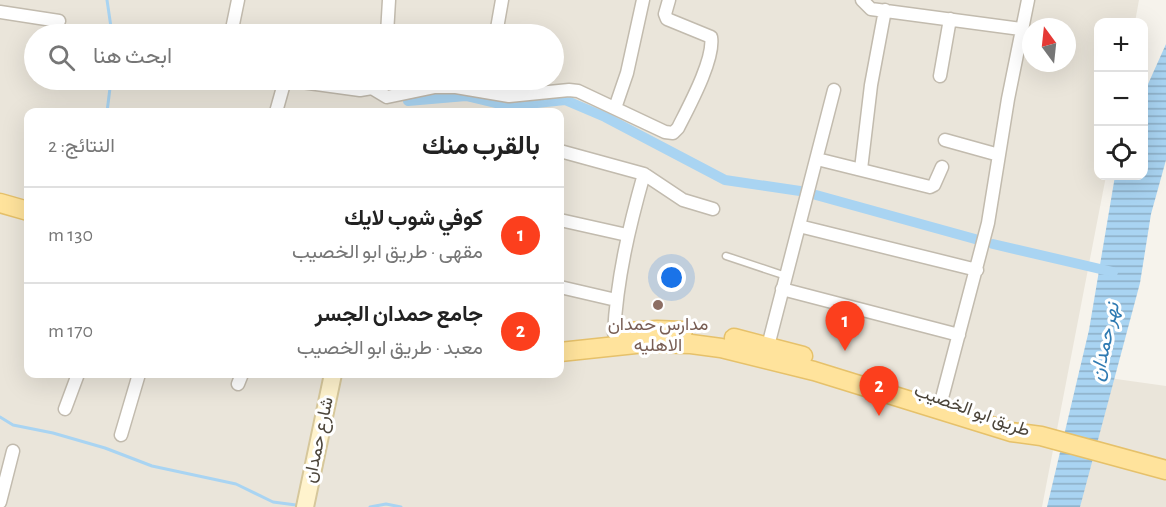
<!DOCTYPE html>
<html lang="ar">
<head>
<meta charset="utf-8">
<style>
  body { margin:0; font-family:"Alegreya Sans",Vazirmatn,sans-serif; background:#f6f6f6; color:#222; direction:rtl }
  .controls { position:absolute; right:18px; top:18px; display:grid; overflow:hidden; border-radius:12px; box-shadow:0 6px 24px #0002 }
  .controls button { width:54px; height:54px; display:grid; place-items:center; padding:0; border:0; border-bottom:2px solid #e0e0e0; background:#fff; color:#222; font:30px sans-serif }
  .compass { position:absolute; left:1022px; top:18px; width:54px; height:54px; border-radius:50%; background:#fff; box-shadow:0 6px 24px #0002; rotate:345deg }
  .you { position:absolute; left:672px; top:278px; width:21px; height:21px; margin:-15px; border:4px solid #fff; border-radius:50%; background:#1a73e8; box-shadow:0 0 0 9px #1a73e833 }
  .badge { display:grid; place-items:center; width:39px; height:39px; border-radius:50%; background:#fc3f1d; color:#fff; font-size:20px; font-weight:700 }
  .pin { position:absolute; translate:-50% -50px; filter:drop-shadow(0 2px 3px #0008) }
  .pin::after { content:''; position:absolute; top:32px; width:21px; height:18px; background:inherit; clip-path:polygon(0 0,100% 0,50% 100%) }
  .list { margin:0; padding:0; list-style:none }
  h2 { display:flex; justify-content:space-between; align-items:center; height:78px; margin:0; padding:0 24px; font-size:26px }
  h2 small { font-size:20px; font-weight:400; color:#767676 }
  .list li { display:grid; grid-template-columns:39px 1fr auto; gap:18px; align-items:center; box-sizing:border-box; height:96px; padding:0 24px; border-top:2px solid #e0e0e0 }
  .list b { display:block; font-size:22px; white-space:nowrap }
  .list p { margin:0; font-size:20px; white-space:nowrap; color:#767676 }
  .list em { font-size:20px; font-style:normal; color:#767676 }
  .icon { flex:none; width:33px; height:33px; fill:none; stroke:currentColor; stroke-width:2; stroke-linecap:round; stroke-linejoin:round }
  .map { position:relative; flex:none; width:1166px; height:507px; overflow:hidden; direction:ltr }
  .search { position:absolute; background:#fff; box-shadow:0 6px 24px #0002; left:24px; top:24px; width:540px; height:66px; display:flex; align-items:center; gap:15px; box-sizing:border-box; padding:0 21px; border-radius:33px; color:#767676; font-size:22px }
  .panel { position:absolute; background:#fff; box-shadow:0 6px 24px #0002; left:24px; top:108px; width:540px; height:270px; border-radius:12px; direction:rtl }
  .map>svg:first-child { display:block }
  .residential { fill:#eae5da; fill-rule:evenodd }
  .water { fill:url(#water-rules) }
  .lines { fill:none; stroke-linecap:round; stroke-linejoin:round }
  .stream { stroke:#a9d4f2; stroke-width:3 }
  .canal { stroke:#a9d4f2; stroke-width:10 }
  .lane-casing { stroke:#c2bbae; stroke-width:9 }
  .street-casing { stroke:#c2bbae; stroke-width:15 }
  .secondary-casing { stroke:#d6c79b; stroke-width:20 }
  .primary-casing { stroke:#e6c16a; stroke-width:21 }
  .lane { stroke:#fff; stroke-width:6 }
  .street { stroke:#fff; stroke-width:12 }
  .secondary { stroke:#fff3cd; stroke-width:16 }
  .primary { stroke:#ffe39c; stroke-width:18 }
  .education-dot { fill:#8d6e63; stroke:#fff; stroke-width:2 }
  .labels { text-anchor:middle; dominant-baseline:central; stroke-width:6; stroke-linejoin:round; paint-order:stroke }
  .education-label { font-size:18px; fill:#785e54; stroke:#fff }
  .street-label { font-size:18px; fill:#4b4439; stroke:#fff }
  .water-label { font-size:20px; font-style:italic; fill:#2e7ab2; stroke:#fff }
</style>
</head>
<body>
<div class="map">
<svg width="1166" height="507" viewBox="0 0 1166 507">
  <defs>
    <pattern id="water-rules" width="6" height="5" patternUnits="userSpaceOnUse" patternTransform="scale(1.5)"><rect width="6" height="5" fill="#a9d4f2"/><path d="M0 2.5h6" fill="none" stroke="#8caec5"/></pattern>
  </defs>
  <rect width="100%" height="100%" fill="#f6f3ec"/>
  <!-- residential -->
  <path class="residential" d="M0 0H1139L1135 22H1098V176H1106L1042 507H0ZM1031 27H1067V63H1031ZM34 34H554V80H34ZM28 112H560V374H28Z
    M1102 377 1166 386V507H1080Z"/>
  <!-- water -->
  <path class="water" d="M1166 44V160L1151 214 1140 283 1080 507H1047L1089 330 1115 176H1144V93Z"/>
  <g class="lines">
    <!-- stream -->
    <path class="stream" d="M107 0 112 34
      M107 112 111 80
      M0 417 13 425 53 433 105 448 152 466 236 484 273 502 296 505
      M370 507 386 504 401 507"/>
    <!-- canal -->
    <path class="canal" d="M408 101 466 96 508 106 565 100 605 117 725 180 800 191
      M816 195 975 239
      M993 244 1113 272"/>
    <defs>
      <path id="lane" d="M726 256 786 276"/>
      <path id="street" d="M862 0 871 9 1021 29
        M0 12 59 21
        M231 34 238 0
        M387 34 389 0
        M496 34 502 0
        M940 76 950 19
        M287 80 360 90 372 88 378 80
        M372 88 387 97 435 87H456L509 96 569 90 578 91 665 132 673 133 678 128C688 108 715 59 711 37L667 19 665 14 669 0
        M485 92 487 80
        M615 108 627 73 643 0
        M276 112 285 80
        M945 140 999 155
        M560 151 644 174 683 200 713 209
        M817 159 930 187 934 185 942 167
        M861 169 871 85 885 10
        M560 220 627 235
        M799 226 977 270
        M560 287 616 300
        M782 289 959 335
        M614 333C617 278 629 227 644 174
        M768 346 834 90
        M238 384 242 374
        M942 398 988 223 1008 99 1028 0
        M65 409 78 374
        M121 435 139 374
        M0 502 13 451"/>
      <path id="secondary" d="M305 507 333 374"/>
      <path id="primary" d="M0 203 28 211
        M627 332 657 330 683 331
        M734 338 803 356
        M560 352 645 343 691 344 721 348 814 371 1011 432 1041 436 1166 470"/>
    </defs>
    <!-- lane casing -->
    <use href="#lane" class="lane-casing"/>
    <!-- street casing -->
    <use href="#street" class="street-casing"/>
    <!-- secondary casing -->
    <use href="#secondary" class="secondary-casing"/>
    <!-- primary casing -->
    <use href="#primary" class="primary-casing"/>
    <!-- lane -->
    <use href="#lane" class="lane"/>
    <!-- street -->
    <use href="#street" class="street"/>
    <!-- secondary -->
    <use href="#secondary" class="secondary"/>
    <!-- primary -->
    <use href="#primary" class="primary"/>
  </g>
  <!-- markers -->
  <circle class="education-dot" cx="658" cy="305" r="6"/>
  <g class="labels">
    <!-- education labels -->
    <g class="education-label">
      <text x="658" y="325">مدارس حمدان<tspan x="658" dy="21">الاهليه</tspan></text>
    </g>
    <!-- street labels -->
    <g class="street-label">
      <text transform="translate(972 411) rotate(20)">طريق ابو الخصيب</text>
      <text transform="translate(319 440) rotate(-78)">شارع حمدان</text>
    </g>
    <!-- water labels -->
    <g class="water-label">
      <text transform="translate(1105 342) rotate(-78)">نهر حمدان</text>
    </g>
  </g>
</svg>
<div class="controls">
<button>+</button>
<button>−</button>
<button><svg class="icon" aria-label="locate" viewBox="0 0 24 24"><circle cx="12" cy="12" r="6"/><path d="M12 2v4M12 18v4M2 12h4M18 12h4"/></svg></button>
</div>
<svg class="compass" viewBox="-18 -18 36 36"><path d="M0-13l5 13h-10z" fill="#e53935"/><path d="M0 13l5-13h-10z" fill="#767676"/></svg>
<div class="you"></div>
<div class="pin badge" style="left:845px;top:351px">1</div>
<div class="pin badge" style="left:879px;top:416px">2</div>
<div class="search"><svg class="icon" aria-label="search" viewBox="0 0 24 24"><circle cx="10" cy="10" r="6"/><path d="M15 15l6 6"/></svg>ابحث هنا</div>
<section class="panel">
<h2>بالقرب منك<small>النتائج: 2</small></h2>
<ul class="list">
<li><span class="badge">1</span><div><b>كوفي شوب لايك</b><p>مقهى · طريق ابو الخصيب</p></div><em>130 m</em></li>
<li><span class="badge">2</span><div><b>جامع حمدان الجسر</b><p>معبد · طريق ابو الخصيب</p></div><em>170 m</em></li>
</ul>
</section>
</div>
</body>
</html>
